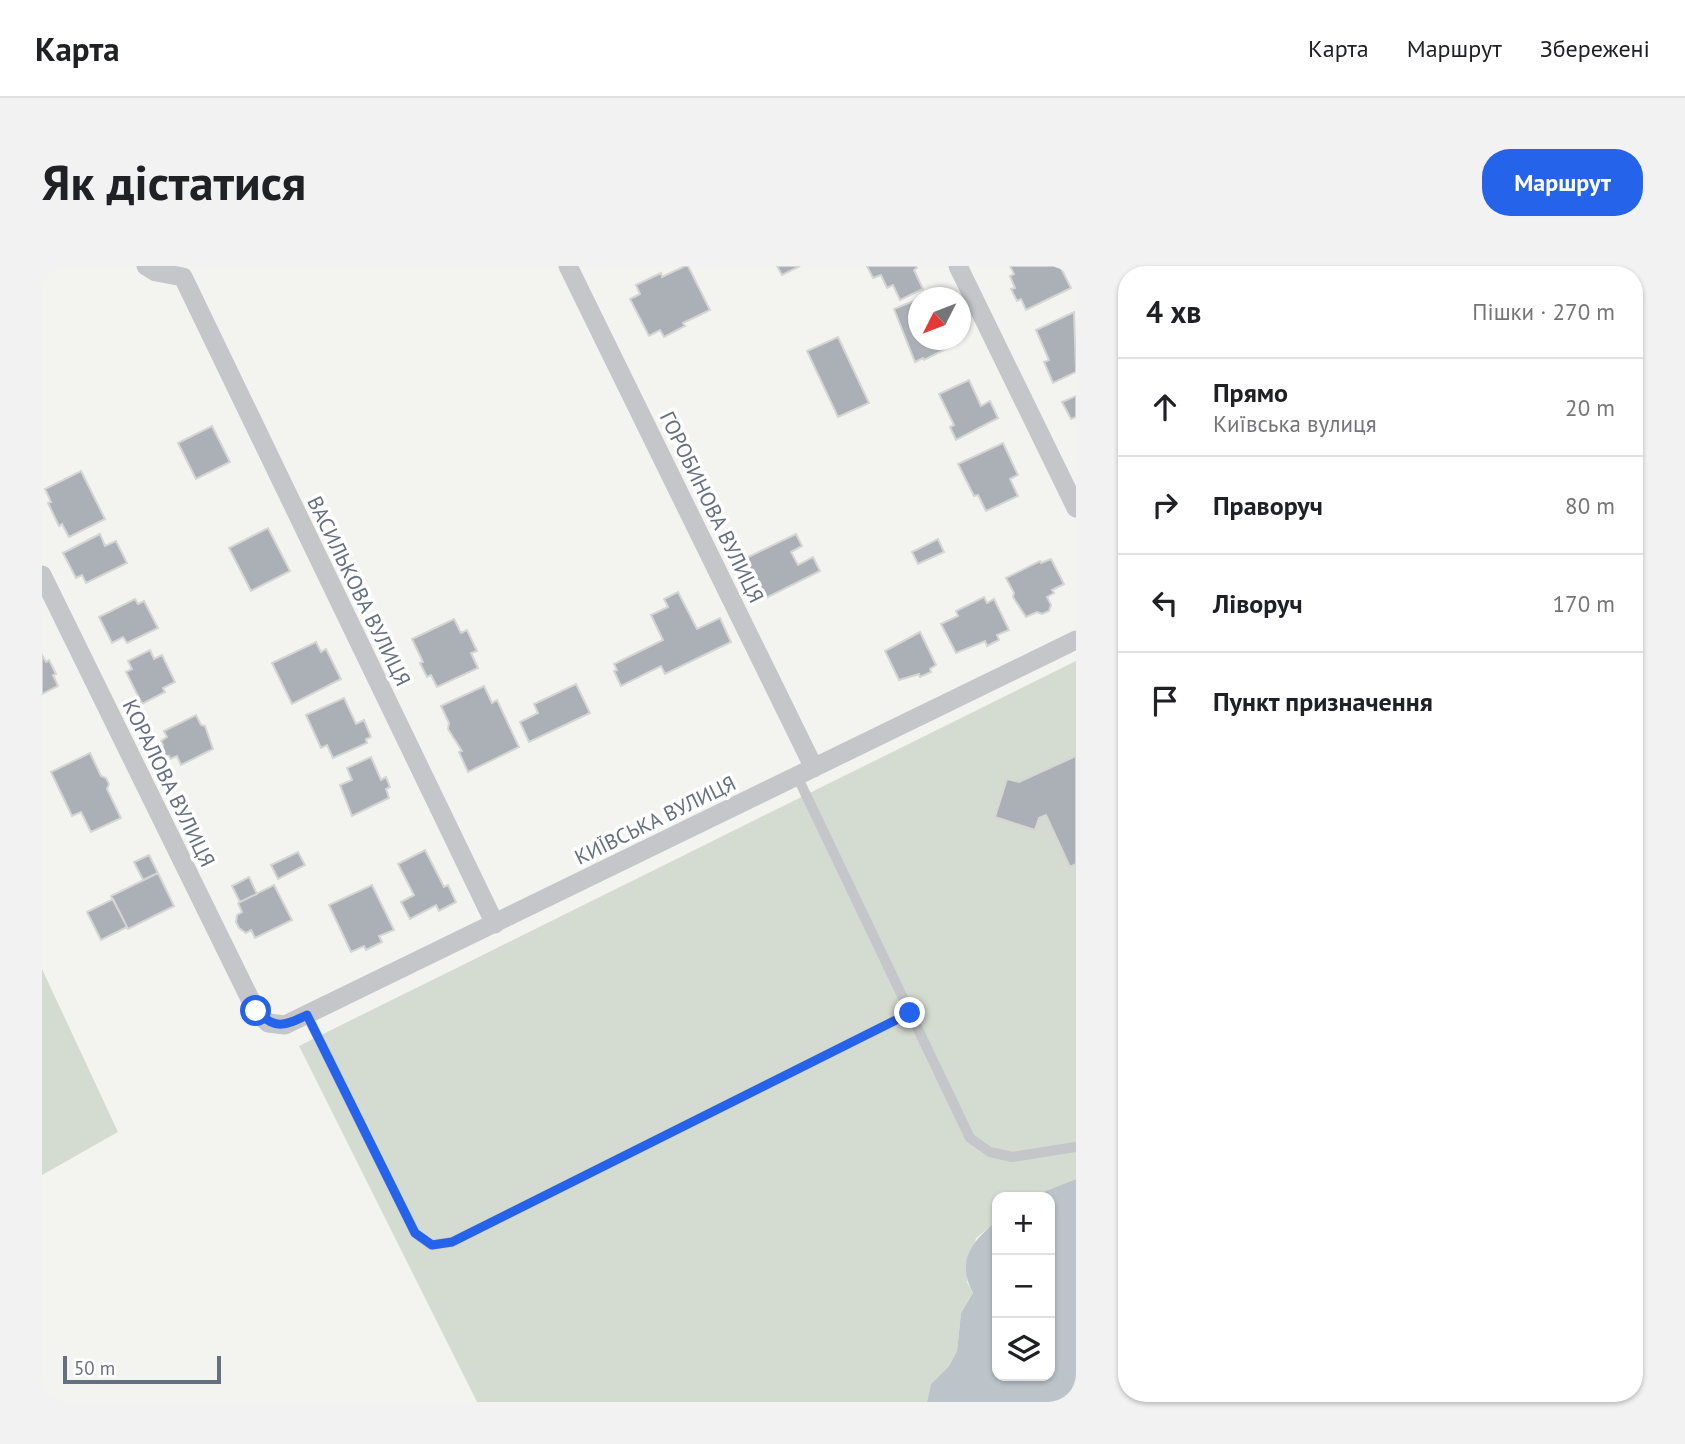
<!DOCTYPE html>
<html lang="uk">
<head>
<meta charset="utf-8">
<style>
  body { margin:0; font-family:"PT Sans",sans-serif; background:#f2f2f2; color:#202124 }
  .controls { position:absolute; right:21px; bottom:21px; display:grid; overflow:hidden; border-radius:14px; box-shadow:0 2px 5px #0004 }
  .controls button { width:63px; height:63px; display:grid; place-items:center; padding:0; border:0; border-bottom:2px solid #e0e0e0; background:#fff; color:#202124; font:35px sans-serif }
  .compass { position:absolute; left:866px; top:21px; width:63px; height:63px; border-radius:50%; background:#fff; box-shadow:0 2px 5px #0004; rotate:228deg }
  .scale { position:absolute; left:21px; bottom:18px; width:158px; box-sizing:border-box; padding-left:7px; border:4px solid #647080; border-top:0; font-size:19px; line-height:24px; white-space:nowrap; color:#647080; -webkit-text-stroke:5px #fff; paint-order:stroke }
  .stop { position:absolute; width:21px; height:21px; margin:-16px; border:5px solid #2563eb; border-radius:50%; background:#fff }
  .stop.end { background:#2563eb; border-color:#fff; box-shadow:0 2px 7px #0008 }
  .list { margin:0; padding:0; list-style:none }
  h2 { display:flex; justify-content:space-between; align-items:center; height:91px; margin:0; padding:0 28px; font-size:30px }
  h2 small { font-size:23px; font-weight:400; color:#757577 }
  .list li { display:grid; grid-template-columns:46px 1fr auto; gap:21px; align-items:center; box-sizing:border-box; height:98px; padding:0 28px; border-top:2px solid #e0e0e0 }
  .list b { display:block; font-size:26px; white-space:nowrap }
  .list p { margin:0; font-size:23px; white-space:nowrap; color:#757577 }
  .list em { font-size:23px; font-style:normal; color:#757577 }
  .icon { flex:none; width:38px; height:38px; fill:none; stroke:currentColor; stroke-width:2; stroke-linecap:round; stroke-linejoin:round }
  .map { position:relative; flex:none; width:1034px; height:1136px; overflow:hidden; border-radius:28px }
  header { display:flex; align-items:center; gap:42px; box-sizing:border-box; height:98px; padding:0 35px; background:#fff; border-bottom:2px solid #e0e0e0 }
  header strong { font-size:33px }
  nav { display:flex; gap:38px; margin-inline-start:auto; font-size:24px }
  .intro { display:flex; align-items:center; justify-content:space-between; box-sizing:border-box; height:168px; padding:0 42px }
  h1 { margin:0; font-size:49px }
  .button { padding:18px 32px; border-radius:28px; background:#2563eb; color:#fff; font-size:24px; font-weight:700 }
  main { display:flex; gap:42px; padding:0 42px }
  aside { flex:1; background:#fff; border-radius:28px; box-shadow:0 2px 5px #0004 }
  .map>svg:first-child { display:block }
  .green { fill:#d4dbd1 }
  .water { fill:#bcc4c9 }
  .building { fill:#aab0b6; stroke:#d5d5d3; stroke-width:2 }
  .lines { fill:none; stroke-linecap:round; stroke-linejoin:round }
  .lane { stroke:#c4c6ca; stroke-width:10 }
  .street { stroke:#c4c6ca; stroke-width:19 }
  .route { stroke:#2563eb; stroke-width:9 }
  .labels { text-anchor:middle; dominant-baseline:central; stroke-width:7; stroke-linejoin:round; paint-order:stroke }
  .street-label { font-size:21px; fill:#647080; stroke:#fff }
</style>
</head>
<body>
<header>
<strong>Карта</strong>
<nav><a>Карта</a><a>Маршрут</a><a>Збережені</a></nav>
</header>
<div class="intro"><h1>Як дістатися</h1><a class="button">Маршрут</a></div>
<main>
<div class="map">
<svg width="1034" height="1136" viewBox="0 0 1034 1136">
  <rect width="100%" height="100%" fill="#f3f4f0"/>
  <!-- green -->
  <path class="green" d="M1034 395V913L988 931H955V955L934 972 925 1016 931 1027 919 1047 915 1085 907 1100 889 1118 885 1136H435L257 780Z
    M0 703 76 866 0 909Z"/>
  <!-- water -->
  <path class="water" d="M1034 913V1136H885L889 1118 907 1100 915 1085 919 1047 931 1027C914 995 930 975 955 955V1110H1008V931H988Z"/>
  <!-- building -->
  <path class="building" d="M643 0H646L668 44 641 57 643 60 622 71 618 64 607 70 588 33 598 28 594 19 619 7 620 11Z
    M735 0H758L740 9Z
    M825 0H874L875 2 872 4 881 23 858 34 851 19 845 22 839 9 831 12Z
    M968 0H1018L1029 22 984 44 979 33 975 35 969 23 973 22 968 10 972 8Z
    M876 33V74H912L914 78 882 94 881 92 873 96 852 43Z
    M1032 46 1034 106 1011 117 1002 96 1007 94 994 64Z
    M796 71 827 137 796 151 765 85Z
    M927 114 939 140 948 135 956 152 914 174 908 161 912 159 897 128Z
    M1034 130V151L1029 153 1020 136Z
    M170 160 188 196 154 213 136 177Z
    M961 177 976 209 968 213 976 230 944 245 936 229 932 230 916 198Z
    M39 205 63 253 27 271 20 258 17 260 6 237 9 236 3 223Z
    M226 262 248 305 209 325 187 282Z
    M58 268 63 280 74 275 85 297 44 317 40 309 34 312 21 287Z
    M754 268 760 280 749 286 756 299 771 291 778 305 722 333 709 306 698 311 692 298Z
    M896 273 902 286 876 298 870 286Z
    M1009 293 1022 318 1010 324 1012 327 1005 331 1009 339 1007 345 1000 348 995 346 984 351 971 331 972 327 964 312 998 295 999 297Z
    M636 326 655 363 678 352 689 376 623 408 619 400 579 420 572 405 575 404 572 398 621 374 609 349 626 341 622 333Z
    M942 331 945 337 952 333 967 364 955 369 957 374 945 380 943 375 914 387 899 358 916 350 914 345Z
    M93 333 96 338 102 335 116 362 85 377 81 371 70 377 57 351Z
    M412 353 419 367 425 364 435 385 429 387 436 402 395 421 389 409 385 411 378 397 381 396 370 373Z
    M878 366 894 399 888 403 889 406 878 411 877 408 857 414 843 385Z
    M274 376 279 386 284 383 299 413 250 438 230 397Z
    M108 384 112 393 120 389 133 416 121 422 123 426 100 438 84 406 90 403 86 395Z
    M0 389 4 396 7 394 14 408 11 409 16 420 0 428Z
    M534 418 548 447 487 476 478 456 496 447 492 438Z
    M442 420 450 437 455 434 477 481 426 506 417 486 420 485 406 463 407 457 399 440Z
    M302 432 314 458 322 454 329 471 324 473 325 477 291 492 285 479 279 482 264 449Z
    M154 449 159 459 163 460 171 483 139 499 135 490 128 493 127 490 123 492 117 481 121 479 119 475 125 471 122 465Z
    M48 487 59 510 64 512 67 518 65 523 79 552 49 566 39 546 30 550 9 506Z
    M1034 490V598L1028 601 1004 549 997 552 993 564 953 551 965 513 977 516Z
    M329 491 339 514 344 511 348 521 344 523 347 532 310 550 298 519 310 514 305 502Z
    M383 584 402 621 406 619 414 636 397 645 394 639 368 653 359 636 372 629 356 598Z
    M256 586 263 599 236 613 229 599Z
    M107 589 116 607 101 614 92 596Z
    M116 607 132 640 86 663 69 630Z
    M207 611 215 628 198 636 190 620Z
    M232 619 250 654 213 672 209 664 204 667 197 662 194 656 195 649 200 646 196 637Z
    M330 619 352 664 337 670 340 676 324 684 322 680 309 686 287 639Z
    M71 633 85 661 59 674 45 646Z"/>
  <g class="lines">
    <!-- lane -->
    <path class="lane" d="M755 510 928 872 948 886 970 891 1034 881
      M265 749 373 967 389 979 410 976 868 747"/>
    <!-- street -->
    <path class="street" d="M104 0 114 6 141 11
      M526 0 772 502
      M916 0 1034 242
      M141 11 453 658
      M0 309 214 745 226 757 243 759 1034 374"/>
  </g>
  <g class="lines">
    <!-- route -->
    <path class="route" d="M214 745C234 764 242 760 265 749L373 967 390 979 410 976 868 747"/>
  </g>
  <g class="labels">
    <!-- street labels -->
    <g class="street-label">
      <text transform="translate(670 241) rotate(64)">ГОРОБИНОВА ВУЛИЦЯ</text>
      <text transform="translate(317 325) rotate(64)">ВАСИЛЬКОВА ВУЛИЦЯ</text>
      <text transform="translate(127 517) rotate(64)">КОРАЛОВА ВУЛИЦЯ</text>
      <text transform="translate(613 554) rotate(-26)">КИЇВСЬКА ВУЛИЦЯ</text>
    </g>
  </g>
</svg>
<div class="controls">
<button>+</button>
<button>−</button>
<button><svg class="icon" aria-label="layers" viewBox="0 0 24 24"><path d="M12 4l9 5-9 5-9-5zM3 14l9 5 9-5"/></svg></button>
</div>
<svg class="compass" viewBox="-18 -18 36 36"><path d="M0-13l5 13h-10z" fill="#e53935"/><path d="M0 13l5-13h-10z" fill="#757577"/></svg>
<div class="scale">50 m</div>
<div class="stop" style="left:214px;top:745px"></div>
<div class="stop end" style="left:868px;top:747px"></div>
</div>
<aside>
<h2>4 хв<small>Пішки · 270 m</small></h2>
<ul class="list">
<li><svg class="icon" aria-label="ahead" viewBox="0 0 24 24"><path d="M12 20V5M6 11l6-6 6 6"/></svg><div><b>Прямо</b><p>Київська вулиця</p></div><em>20 m</em></li>
<li><svg class="icon" aria-label="right" viewBox="0 0 24 24"><path d="M7 20v-9h11M14 6l5 5-5 5"/></svg><div><b>Праворуч</b></div><em>80 m</em></li>
<li><svg class="icon" aria-label="left" viewBox="0 0 24 24"><path d="M17 20v-9H6M10 6l-5 5 5 5"/></svg><div><b>Ліворуч</b></div><em>170 m</em></li>
<li><svg class="icon" aria-label="arrive" viewBox="0 0 24 24"><path d="M6 21V4h12l-3 4 3 4H6"/></svg><div><b>Пункт призначення</b></div></li>
</ul>
</aside>
</main>
</body>
</html>
